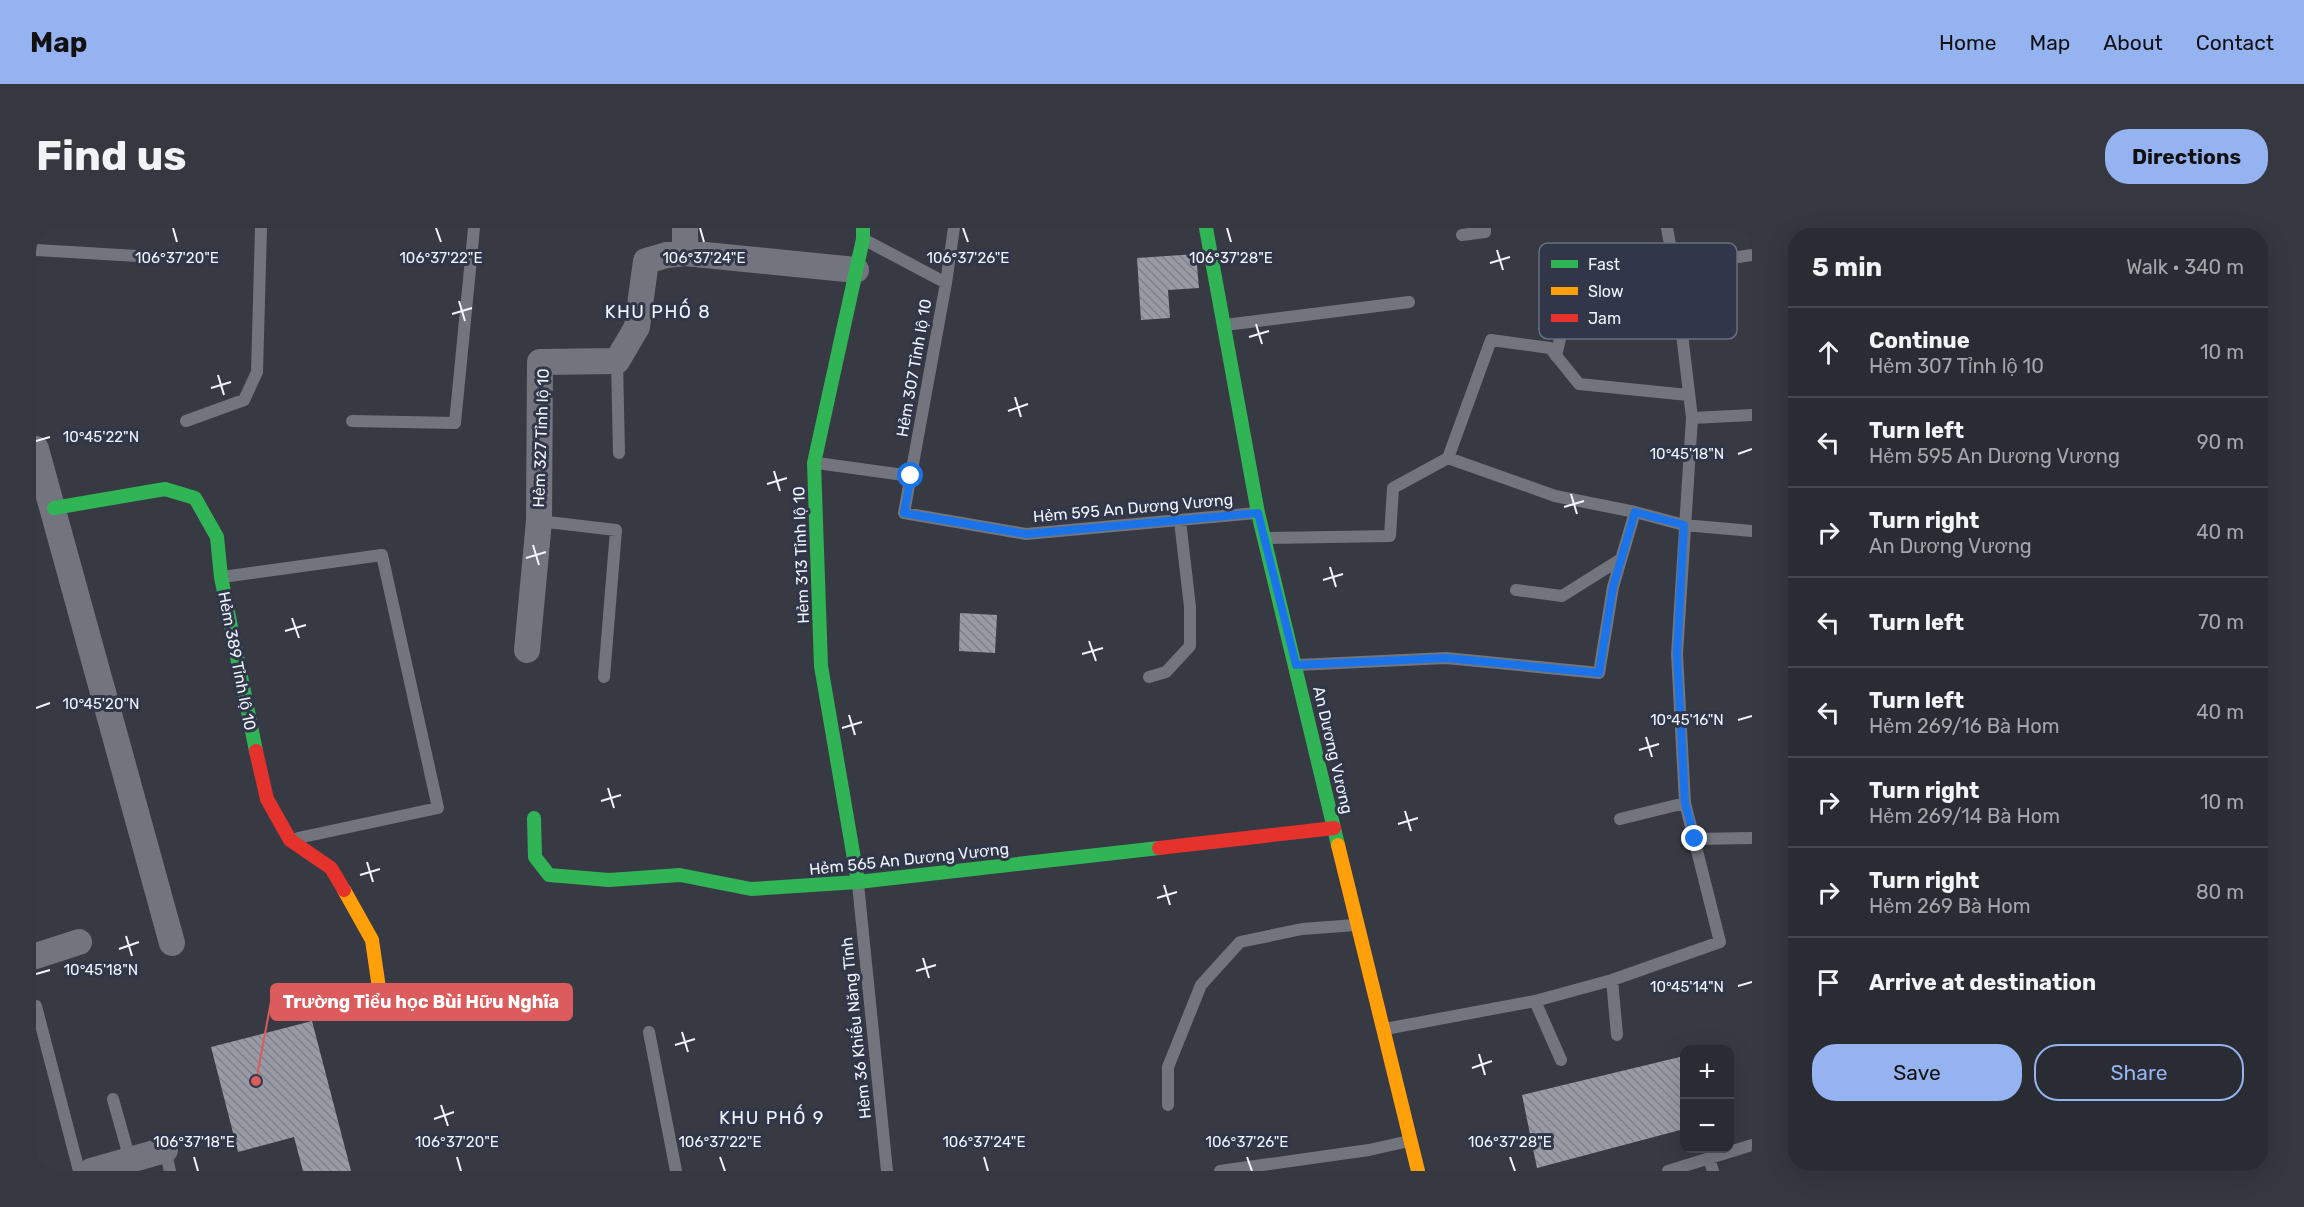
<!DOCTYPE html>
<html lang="en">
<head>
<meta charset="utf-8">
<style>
  body { margin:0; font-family:Rubik,sans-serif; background:#35383e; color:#f1f3f6 }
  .controls { position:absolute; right:18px; bottom:18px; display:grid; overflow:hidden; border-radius:12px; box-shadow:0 6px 24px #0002 }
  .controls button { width:54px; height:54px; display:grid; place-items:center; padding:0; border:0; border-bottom:2px solid #45484d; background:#292c32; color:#f1f3f6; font:30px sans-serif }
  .stop { position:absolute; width:18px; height:18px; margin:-14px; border:4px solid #1a73e8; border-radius:50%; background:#fff }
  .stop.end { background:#1a73e8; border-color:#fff; box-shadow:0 2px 6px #0008 }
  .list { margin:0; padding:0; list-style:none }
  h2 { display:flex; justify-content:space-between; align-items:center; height:78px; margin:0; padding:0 24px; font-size:26px }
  h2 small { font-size:20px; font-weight:400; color:#a5a7ac }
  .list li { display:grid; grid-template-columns:39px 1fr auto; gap:18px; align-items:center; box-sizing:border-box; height:90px; padding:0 24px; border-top:2px solid #45484d }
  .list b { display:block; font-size:22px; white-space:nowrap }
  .list p { margin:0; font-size:20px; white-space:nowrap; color:#a5a7ac }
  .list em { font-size:20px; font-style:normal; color:#a5a7ac }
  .actions { display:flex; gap:12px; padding:18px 24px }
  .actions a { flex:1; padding:14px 0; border:2px solid #95b2f1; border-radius:24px; text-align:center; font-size:21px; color:#95b2f1 }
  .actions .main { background:#95b2f1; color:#111 }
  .icon { flex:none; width:33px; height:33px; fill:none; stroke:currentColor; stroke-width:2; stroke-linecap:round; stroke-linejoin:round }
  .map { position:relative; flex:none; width:1716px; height:943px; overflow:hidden; border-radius:24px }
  header { display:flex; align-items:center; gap:36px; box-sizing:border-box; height:84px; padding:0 30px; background:#95b2f1; color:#111 }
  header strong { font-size:28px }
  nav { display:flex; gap:33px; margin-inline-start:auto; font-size:21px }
  .intro { display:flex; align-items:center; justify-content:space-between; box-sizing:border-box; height:144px; padding:0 36px }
  h1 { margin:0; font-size:42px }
  .button { padding:15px 27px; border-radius:24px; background:#95b2f1; color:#111; font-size:21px; font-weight:700 }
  main { display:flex; gap:36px; padding:0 36px }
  aside { flex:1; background:#292c32; border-radius:24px; box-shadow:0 6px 24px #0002 }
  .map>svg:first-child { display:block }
  .building { fill:url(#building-back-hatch) }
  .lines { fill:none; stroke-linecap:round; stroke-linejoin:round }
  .lane { stroke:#72757d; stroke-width:12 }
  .street { stroke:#72757d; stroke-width:26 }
  .fast { stroke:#30b455; stroke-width:14 }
  .slow { stroke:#ff9f0a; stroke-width:14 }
  .jam { stroke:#e5322d; stroke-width:14 }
  .route { stroke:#1a73e8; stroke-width:8 }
  .ticks { fill:none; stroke:#f0f4fd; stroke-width:2 }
  .labels { text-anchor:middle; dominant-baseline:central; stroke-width:6; stroke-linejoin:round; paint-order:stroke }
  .street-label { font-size:16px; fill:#f0f4fd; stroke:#313649 }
  .neighbourhood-label { font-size:18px; letter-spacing:1.5px; fill:#f0f4fd; stroke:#313649 }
  .key { fill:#313649; stroke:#6a6f7f; stroke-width:1.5 }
  .key-label { font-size:16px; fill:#f0f4fd }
  .ticks-label { font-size:15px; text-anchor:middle; fill:#f0f4fd; stroke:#313649; stroke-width:6; stroke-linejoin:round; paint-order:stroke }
  .leader { fill:none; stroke:#dc5b5d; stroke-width:2 }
  .callout-dot { fill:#dc5b5d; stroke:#313649; stroke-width:2 }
  .callout { fill:#dc5b5d; stroke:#dc5b5d; stroke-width:2 }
  .callout-label { font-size:18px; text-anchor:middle; font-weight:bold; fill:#fff }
</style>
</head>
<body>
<header>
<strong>Map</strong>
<nav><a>Home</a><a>Map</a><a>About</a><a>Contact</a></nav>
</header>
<div class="intro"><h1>Find us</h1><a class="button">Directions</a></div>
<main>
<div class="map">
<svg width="1716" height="943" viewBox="0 0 1716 943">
  <defs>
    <pattern id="building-back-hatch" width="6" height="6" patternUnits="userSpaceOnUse" patternTransform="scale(1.5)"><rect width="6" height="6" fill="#989ba4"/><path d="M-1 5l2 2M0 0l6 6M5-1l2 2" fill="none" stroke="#80828a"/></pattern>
  </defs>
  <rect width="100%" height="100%" fill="#373a43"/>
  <!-- building -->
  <path class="building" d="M1160 26 1163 60 1132 62 1134 90 1105 92 1101 30Z
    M924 385 961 387 959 425 923 423Z
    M276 793 315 943H267L258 909 202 924 175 819Z
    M1648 828V901L1501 940 1486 867Z"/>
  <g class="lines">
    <!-- lane -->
    <path class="lane" d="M918 0 910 55 868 285 990 306 1220 285
      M1426 7 1449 4V0
      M829 12 910 55
      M0 22 118 29
      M1638 39 1716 27
      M1189 97 1373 74
      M1520 128 1540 43 1635 26
      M581 133 583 225
      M1656 190 1716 187
      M150 193 208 172 221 144 225 0
      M316 193 419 195 438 0
      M1412 230 1455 112 1514 120 1543 156 1652 167
      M1412 230 1519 268 1599 284 1648 297 1716 303
      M781 235 875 248
      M503 293 580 302 568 449
      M1230 310 1354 308 1357 260 1412 230
      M186 349 346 327 402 580 262 610
      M1480 362 1526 368 1585 331
      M1261 437 1410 430 1563 445 1577 359 1599 284
      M1113 449 1130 444 1154 418V379L1144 293
      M1584 591 1649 575
      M1659 611 1716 610
      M822 656 851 943
      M1576 752 1581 807
      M1499 773 1525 832
      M0 778 43 943
      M1349 801 1499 773 1576 752 1684 714 1649 575 1641 426 1656 190 1638 39 1631 0
      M613 804 640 943
      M77 871 94 932
      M1132 877V839L1165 757 1204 714 1266 701 1319 697
      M129 922 134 943
      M1673 931 1677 943
      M1184 943 1333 922 1373 913
      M1632 943 1716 917"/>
    <!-- street -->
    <path class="street" d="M649 25 820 42
      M0 221 136 715
      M491 422 503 293 504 134 581 133 601 99 610 33 631 27 649 25V0
      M0 728 43 714
      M55 943 129 922"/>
    <!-- fast -->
    <path class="fast" d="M1170 0 1222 285 1302 617
      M18 280 129 261 159 270 181 309 185 349 220 523
      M498 590 499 629 513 647 573 652 644 647 715 661 822 654 1123 620
      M822 654 785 438 778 235 827 11V0"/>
    <!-- slow -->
    <path class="slow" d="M1302 617 1382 943
      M308 662 336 712 344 767"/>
    <!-- jam -->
    <path class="jam" d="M220 523 231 571 254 612 295 640 308 662
      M1123 620 1298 600"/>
  </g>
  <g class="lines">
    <!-- route -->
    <path class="route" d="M875 248 868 285 990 306 1222 285 1260 437 1410 430 1563 445 1577 359 1599 284 1648 297 1641 426 1649 575 1659 611"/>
  </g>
  <!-- ticks -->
  <path class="ticks" d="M137 0 141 14M400 0 405 14M664 0 668 14M927 0 932 14M1191 0 1195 14M1461 22 1467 42M1454 35 1474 29M423 73 429 93M416 86 436 80M1220 96 1226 116M1213 109 1233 103M182 147 188 167M175 160 195 154M979 169 985 189M972 183 992 176M0 213 14 209M1702 226 1716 221M738 243 744 263M731 256 751 250M1535 266 1541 286M1528 279 1548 273M497 317 503 337M490 330 510 324M1294 339 1300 359M1287 352 1307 346M256 390 263 410M249 403 270 397M1053 413 1060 433M1046 426 1067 420M0 480 14 475M813 487 819 507M1702 492 1716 488M806 500 826 494M1610 509 1616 529M1603 522 1623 516M572 560 578 580M565 573 585 567M1369 583 1375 603M1362 596 1382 590M331 634 337 654M324 647 344 641M1128 657 1134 677M1121 670 1141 664M90 708 96 728M83 721 103 714M887 730 893 750M880 743 900 737M0 746 14 742M1702 758 1716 754M646 804 652 824M639 817 659 811M1443 826 1449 847M1436 840 1456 833M405 877 412 898M398 891 418 884M158 929 162 943M421 929 425 943M684 929 689 943M948 929 952 943M1211 929 1216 943M1474 929 1479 943"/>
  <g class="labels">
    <!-- street labels -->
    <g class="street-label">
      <text transform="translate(878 140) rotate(-80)">Hẻm 307 Tỉnh lộ 10</text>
      <text transform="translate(505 210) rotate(-88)">Hẻm 327 Tỉnh lộ 10</text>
      <text transform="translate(1097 280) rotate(-5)">Hẻm 595 An Dương Vương</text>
      <text transform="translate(765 327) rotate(-92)">Hẻm 313 Tỉnh lộ 10</text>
      <text transform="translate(201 433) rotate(79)">Hẻm 389 Tỉnh lộ 10</text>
      <text transform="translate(1297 522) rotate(77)">An Dương Vương</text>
      <text transform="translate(873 631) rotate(-6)">Hẻm 565 An Dương Vương</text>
      <text transform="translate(820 800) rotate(-96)">Hẻm 36 Khiếu Năng Tĩnh</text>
    </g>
    <!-- neighbourhood labels -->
    <g class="neighbourhood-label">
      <text x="622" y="84">KHU PHỐ 8</text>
      <text x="736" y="890">KHU PHỐ 9</text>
    </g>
  </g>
  <!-- legend -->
  <rect x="1503" y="15" width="198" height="96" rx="9" class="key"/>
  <rect x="1515" y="32" width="27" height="8" fill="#30b455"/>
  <rect x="1515" y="59" width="27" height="8" fill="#ff9f0a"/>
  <rect x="1515" y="86" width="27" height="8" fill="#e5322d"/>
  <g class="key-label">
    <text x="1552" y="42">Fast</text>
    <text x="1552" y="69">Slow</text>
    <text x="1552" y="96">Jam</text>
  </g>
  <g class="ticks-label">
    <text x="141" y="35">106°37'20"E</text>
    <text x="405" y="35">106°37'22"E</text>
    <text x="668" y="35">106°37'24"E</text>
    <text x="932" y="35">106°37'26"E</text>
    <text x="1195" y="35">106°37'28"E</text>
    <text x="65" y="214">10°45'22"N</text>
    <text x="1651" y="231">10°45'18"N</text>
    <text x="65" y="481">10°45'20"N</text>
    <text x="1651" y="497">10°45'16"N</text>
    <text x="65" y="747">10°45'18"N</text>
    <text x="1651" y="764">10°45'14"N</text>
    <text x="158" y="919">106°37'18"E</text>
    <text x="421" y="919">106°37'20"E</text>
    <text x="684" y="919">106°37'22"E</text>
    <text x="948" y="919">106°37'24"E</text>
    <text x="1211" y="919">106°37'26"E</text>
    <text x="1474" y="919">106°37'28"E</text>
  </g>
  <!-- callouts -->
  <path class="leader" d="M220 853L235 774"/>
  <circle class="callout-dot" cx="220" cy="853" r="6"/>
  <rect class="callout" x="235" y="756" width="301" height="36" rx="6"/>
  <g class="callout-label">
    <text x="385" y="780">Trường Tiểu học Bùi Hữu Nghĩa</text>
  </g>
</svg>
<div class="controls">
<button>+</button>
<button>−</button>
</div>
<div class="stop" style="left:875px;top:248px"></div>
<div class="stop end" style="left:1659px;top:611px"></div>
</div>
<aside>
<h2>5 min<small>Walk · 340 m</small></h2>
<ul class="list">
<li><svg class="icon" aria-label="ahead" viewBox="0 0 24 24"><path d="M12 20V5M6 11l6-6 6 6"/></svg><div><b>Continue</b><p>Hẻm 307 Tỉnh lộ 10</p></div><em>10 m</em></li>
<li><svg class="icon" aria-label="left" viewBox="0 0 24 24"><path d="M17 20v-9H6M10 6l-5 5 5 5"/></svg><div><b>Turn left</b><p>Hẻm 595 An Dương Vương</p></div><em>90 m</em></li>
<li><svg class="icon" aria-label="right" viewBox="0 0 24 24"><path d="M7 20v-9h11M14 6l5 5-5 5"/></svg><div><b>Turn right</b><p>An Dương Vương</p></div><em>40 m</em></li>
<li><svg class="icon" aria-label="left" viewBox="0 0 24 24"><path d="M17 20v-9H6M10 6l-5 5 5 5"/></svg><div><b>Turn left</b></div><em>70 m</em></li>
<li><svg class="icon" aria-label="left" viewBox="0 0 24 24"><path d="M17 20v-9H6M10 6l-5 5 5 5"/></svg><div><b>Turn left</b><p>Hẻm 269/16 Bà Hom</p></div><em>40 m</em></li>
<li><svg class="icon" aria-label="right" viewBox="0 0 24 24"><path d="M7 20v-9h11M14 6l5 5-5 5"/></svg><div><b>Turn right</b><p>Hẻm 269/14 Bà Hom</p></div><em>10 m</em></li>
<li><svg class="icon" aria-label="right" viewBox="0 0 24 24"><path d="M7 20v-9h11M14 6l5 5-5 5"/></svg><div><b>Turn right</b><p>Hẻm 269 Bà Hom</p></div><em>80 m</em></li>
<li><svg class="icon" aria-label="arrive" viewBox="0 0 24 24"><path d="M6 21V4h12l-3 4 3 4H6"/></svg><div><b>Arrive at destination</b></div></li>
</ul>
<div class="actions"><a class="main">Save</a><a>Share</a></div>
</aside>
</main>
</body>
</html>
